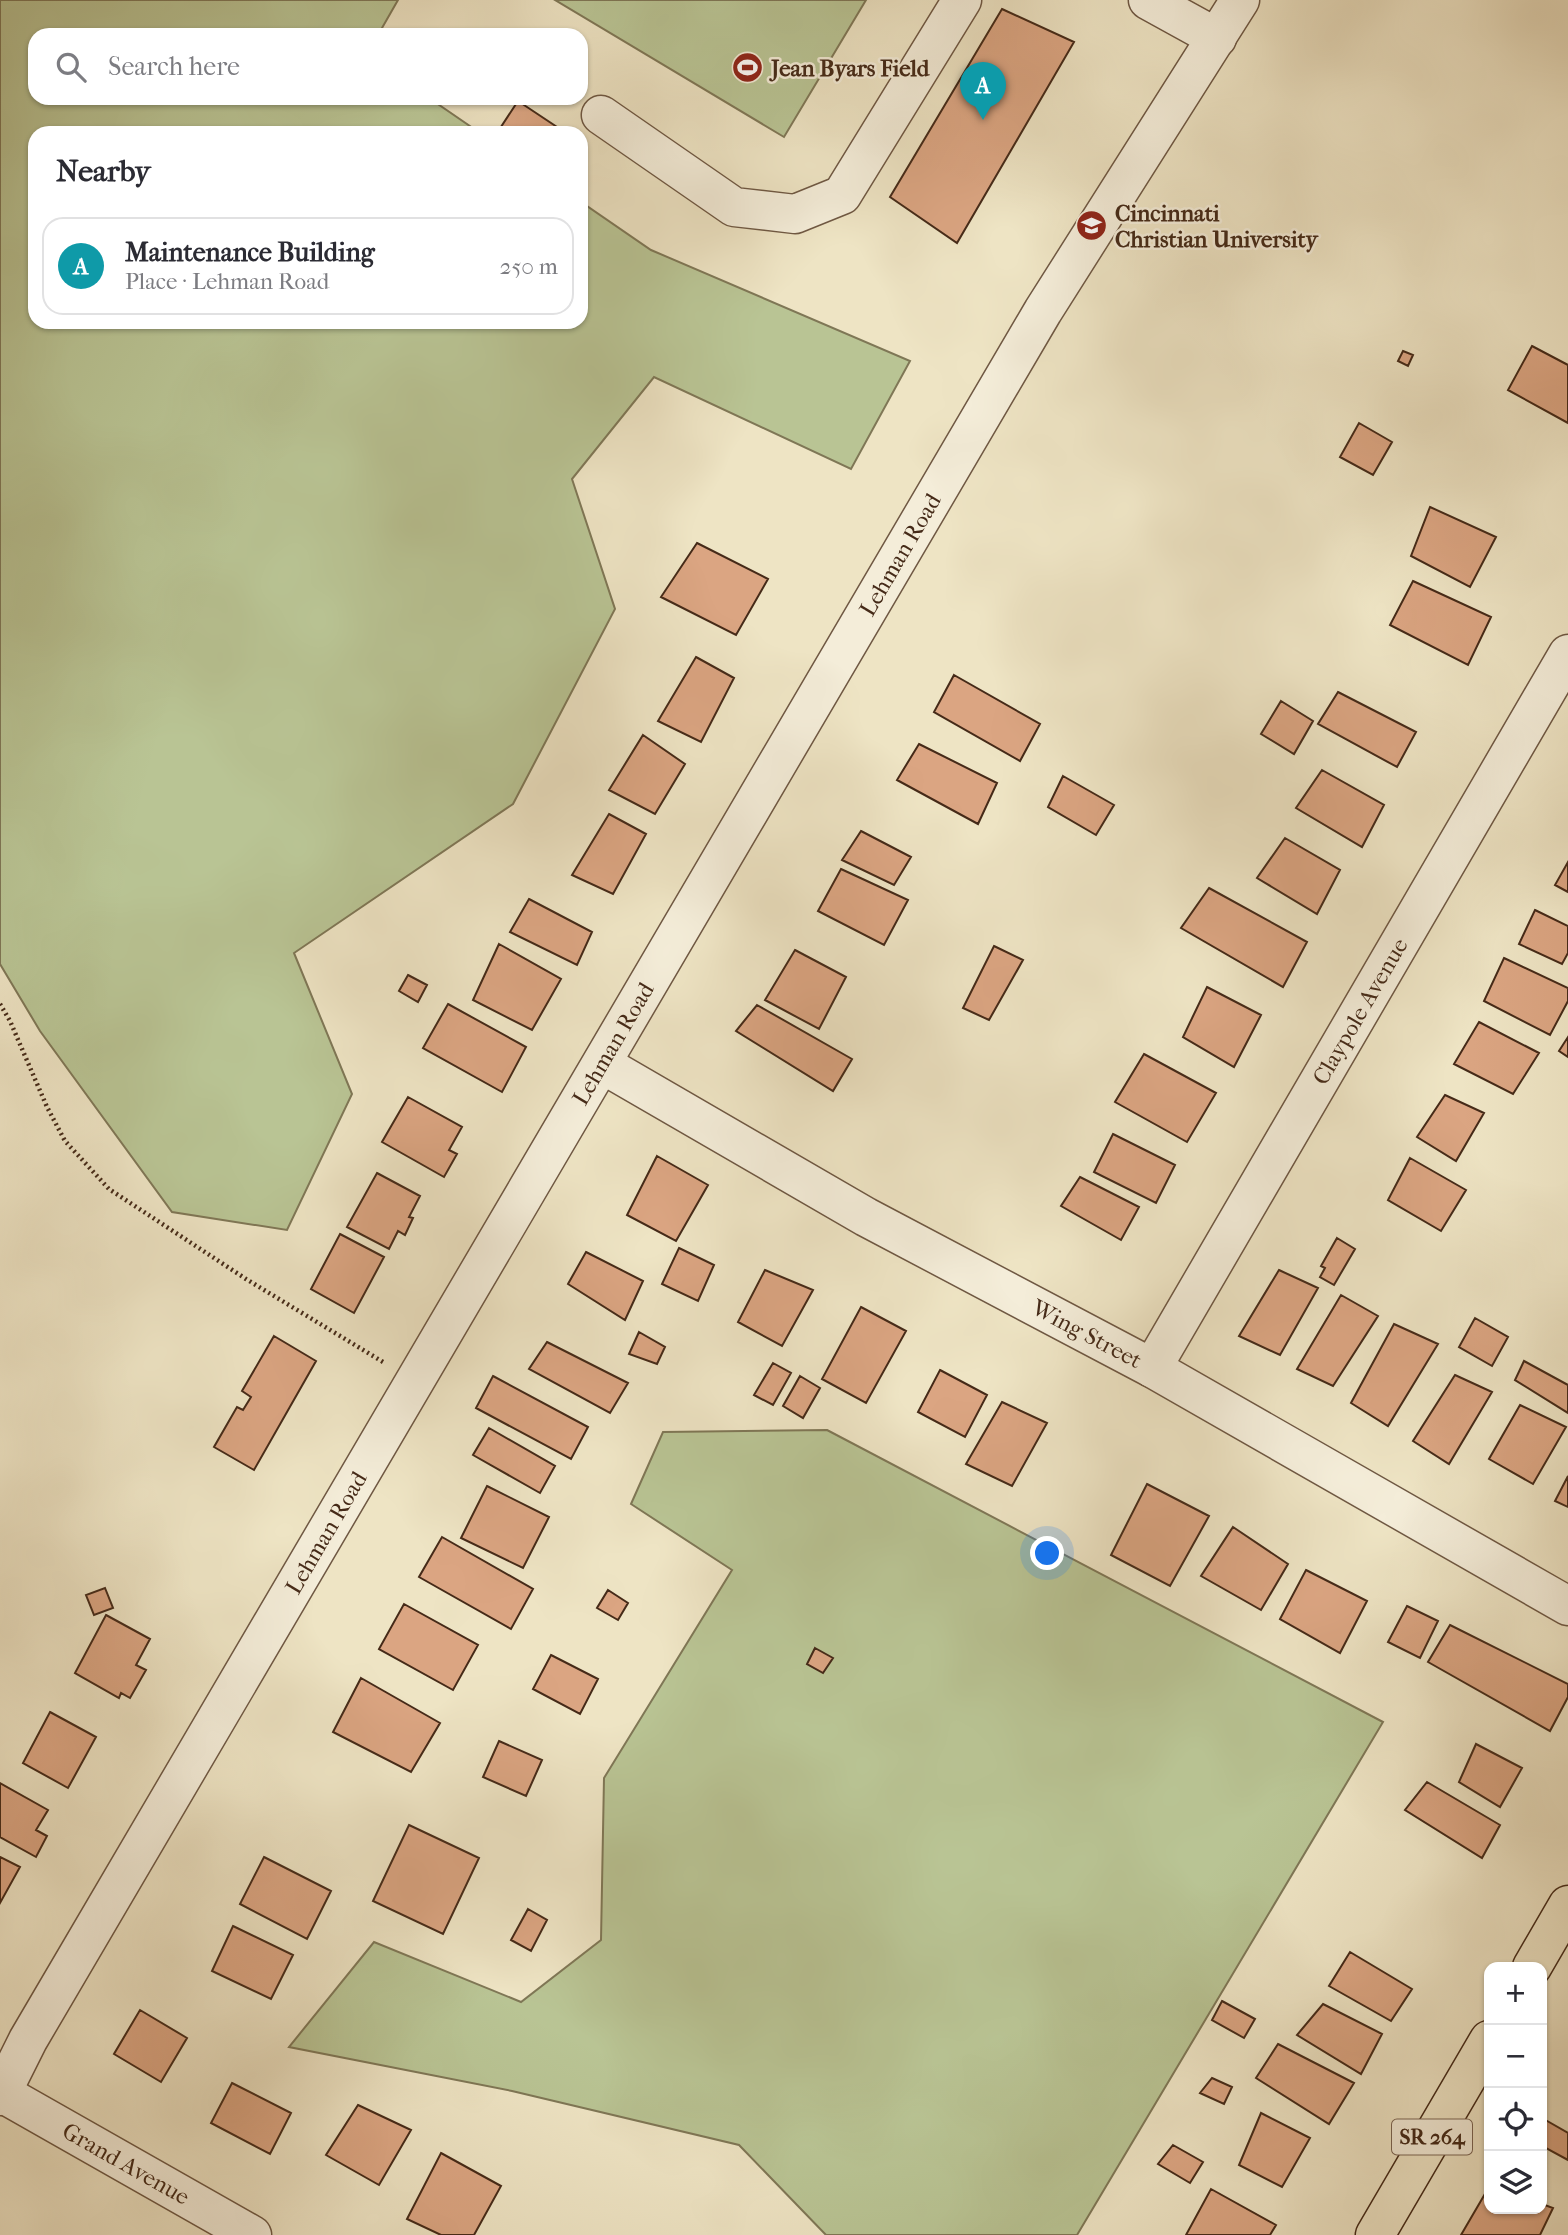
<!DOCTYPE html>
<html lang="en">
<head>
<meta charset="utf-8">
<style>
  body { margin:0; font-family:"IM FELL French Canon",serif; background:#f7f7f7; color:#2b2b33 }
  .controls { position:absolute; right:21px; bottom:21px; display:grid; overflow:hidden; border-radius:14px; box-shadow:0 2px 5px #0004 }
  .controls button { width:63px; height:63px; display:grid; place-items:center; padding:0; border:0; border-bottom:2px solid #e1e1e2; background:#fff; color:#2b2b33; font:35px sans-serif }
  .you { position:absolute; left:1048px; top:1554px; width:24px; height:24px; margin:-18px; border:5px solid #fff; border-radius:50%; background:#1a73e8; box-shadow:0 0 0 10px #1a73e833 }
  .badge { display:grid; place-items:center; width:46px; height:46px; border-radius:50%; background:#2563eb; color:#fff; font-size:23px; font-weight:700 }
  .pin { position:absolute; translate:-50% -58px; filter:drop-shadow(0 2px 4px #0008) }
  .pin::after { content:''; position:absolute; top:37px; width:24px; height:21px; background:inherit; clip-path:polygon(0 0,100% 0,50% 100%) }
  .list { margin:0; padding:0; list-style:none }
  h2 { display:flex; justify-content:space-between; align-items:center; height:91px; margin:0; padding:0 28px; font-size:30px }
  h2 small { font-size:23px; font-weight:400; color:#7c7c81 }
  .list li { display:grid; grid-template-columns:46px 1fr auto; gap:21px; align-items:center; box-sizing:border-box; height:98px; margin:0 14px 14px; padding:0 14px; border:2px solid #e1e1e2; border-radius:21px }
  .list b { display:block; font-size:26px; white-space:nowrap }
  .list p { margin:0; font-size:23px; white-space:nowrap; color:#7c7c81 }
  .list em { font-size:23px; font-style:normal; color:#7c7c81 }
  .icon { flex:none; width:38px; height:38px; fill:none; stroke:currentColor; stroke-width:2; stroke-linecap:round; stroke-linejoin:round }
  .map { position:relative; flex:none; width:1568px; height:2235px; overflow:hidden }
  .search { position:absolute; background:#fff; box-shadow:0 2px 5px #0004; left:28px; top:28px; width:560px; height:77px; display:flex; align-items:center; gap:18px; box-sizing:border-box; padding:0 24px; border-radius:21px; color:#7c7c81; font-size:26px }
  .panel { position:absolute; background:#fff; box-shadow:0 2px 5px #0004; left:28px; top:126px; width:560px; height:203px; border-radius:21px }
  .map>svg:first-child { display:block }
  .green { fill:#b9c494; stroke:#7f7756; stroke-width:2 }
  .building { fill:#dba582; stroke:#452a18; stroke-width:2 }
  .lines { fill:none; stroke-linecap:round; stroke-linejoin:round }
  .minor-casing { stroke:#6f5843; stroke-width:41 }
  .major-casing { stroke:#452a18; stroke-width:41 }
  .path { stroke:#452a18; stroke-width:4.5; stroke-dasharray:2 3.5; stroke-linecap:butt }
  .minor { stroke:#f4edd9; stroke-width:38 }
  .major { stroke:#eee4c4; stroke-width:38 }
  .labels { text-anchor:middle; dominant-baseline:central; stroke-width:5; stroke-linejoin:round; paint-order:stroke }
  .shield { fill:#f4edd9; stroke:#7a6452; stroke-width:2 }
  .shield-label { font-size:21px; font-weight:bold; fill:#452a18 }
  .poi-label { font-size:23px; font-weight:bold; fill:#452a18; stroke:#f4edd9; text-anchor:start }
  .street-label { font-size:23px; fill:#452a18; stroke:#f4edd9 }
</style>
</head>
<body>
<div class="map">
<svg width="1568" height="2235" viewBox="0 0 1568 2235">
  <rect width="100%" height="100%" fill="#eee4c4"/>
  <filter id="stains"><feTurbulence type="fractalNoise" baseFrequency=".00286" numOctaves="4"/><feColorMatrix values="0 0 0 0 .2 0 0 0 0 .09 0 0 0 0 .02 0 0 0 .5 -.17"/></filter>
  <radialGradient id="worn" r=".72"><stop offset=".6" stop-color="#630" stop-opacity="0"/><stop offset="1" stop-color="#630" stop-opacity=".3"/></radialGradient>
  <!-- green -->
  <path class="green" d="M0 0H398L378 35H35V98H429L480 133H35V322H581V202L651 250 910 361 851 469 654 377 572 479 615 609 513 804 294 953 352 1094 287 1230 172 1212 40 1031 0 964Z
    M555 0H866L784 137Z
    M827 1430 1383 1722 1077 2235H826L739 2145 512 2091 289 2047 374 1942 521 2002 601 1940 604 1778 732 1570 631 1504 663 1432Z"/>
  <!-- building -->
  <path class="building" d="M1002 9 1074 42 957 243 890 197Z
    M518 101 566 133H497Z
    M1532 346 1568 365V423L1508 390Z
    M1403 351 1413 355 1408 366 1398 361Z
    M1359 423 1392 442 1373 475 1340 457Z
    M1430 507 1496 537 1470 587 1411 556Z
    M697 543 768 579 736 635 661 597Z
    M1413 581 1491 617 1468 665 1390 625Z
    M696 657 734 678 701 742 658 721Z
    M954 675 1040 724 1020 761 934 712Z
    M1338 692 1416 732 1397 767 1318 724Z
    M1281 701 1313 721 1294 754 1261 734Z
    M643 735 685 764 655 814 609 790Z
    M919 744 997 783 978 824 897 780Z
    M1322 770 1384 805 1362 847 1296 808Z
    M1063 776 1114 805 1096 835 1048 807Z
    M609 814 646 834 613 894 572 875Z
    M861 831 911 857 894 885 842 860Z
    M1285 838 1340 870 1317 914 1257 878Z
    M1568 862V892L1555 885Z
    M841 869 908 900 884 945 818 911Z
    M1209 888 1307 942 1283 987 1181 928Z
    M529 899 592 932 577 965 510 932Z
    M1535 910 1568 926V953L1562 964 1519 944Z
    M499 944 561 979 532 1030 473 1000Z
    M994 946 1023 960 989 1020 963 1008Z
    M795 950 846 977 819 1029 765 1000Z
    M1504 958 1568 988V1001L1550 1035 1484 1001Z
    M408 975 427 985 418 1002 399 991Z
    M1207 987 1261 1015 1234 1067 1183 1037Z
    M448 1004 526 1047 502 1092 423 1048Z
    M757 1005 852 1059 833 1091 736 1031Z
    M1479 1022 1539 1053 1513 1094 1454 1064Z
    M1568 1037V1057L1559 1051Z
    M1144 1054 1216 1093 1187 1142 1115 1102Z
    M1445 1095 1484 1113 1456 1161 1417 1137Z
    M408 1097 462 1127 449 1150 457 1154 444 1177 382 1142Z
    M1113 1134 1175 1165 1156 1203 1094 1172Z
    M657 1156 708 1185 676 1241 627 1215Z
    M1410 1158 1466 1190 1441 1231 1388 1200Z
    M377 1173 420 1196 409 1217 413 1218 405 1235 398 1231 389 1249 347 1227Z
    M1080 1177 1139 1207 1121 1240 1061 1206Z
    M340 1234 384 1257 354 1313 311 1289Z
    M1337 1238 1355 1249 1334 1285 1320 1277 1325 1268 1321 1266Z
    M679 1248 714 1265 698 1301 662 1284Z
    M586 1252 643 1281 625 1320 568 1284Z
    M765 1270 813 1290 782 1346 738 1322Z
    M1279 1270 1318 1288 1280 1355 1239 1336Z
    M1341 1295 1378 1316 1333 1386 1297 1369Z
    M861 1307 906 1331 866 1403 822 1379Z
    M1475 1318 1508 1337 1492 1366 1459 1347Z
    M1394 1324 1438 1344 1388 1426 1351 1403Z
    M639 1332 665 1347 657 1364 629 1354Z
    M274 1336 316 1361 254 1470 214 1447 237 1407 243 1410 251 1397 242 1391Z
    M547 1342 628 1383 610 1413 529 1369Z
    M1524 1361 1568 1385V1413L1515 1380Z
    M773 1363 791 1373 773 1405 754 1395Z
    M940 1370 987 1395 965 1437 918 1412Z
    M1455 1375 1492 1392 1449 1464 1413 1441Z
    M493 1376 588 1427 571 1459 476 1408Z
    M800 1376 820 1388 803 1418 783 1406Z
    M1002 1402 1047 1423 1012 1486 966 1464Z
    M1520 1405 1566 1427 1533 1484 1489 1459Z
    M489 1428 555 1466 540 1493 473 1455Z
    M1568 1476V1507L1555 1501Z
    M1147 1484 1209 1516 1170 1586 1111 1555Z
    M487 1486 549 1517 523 1568 461 1538Z
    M1233 1527 1288 1564 1261 1610 1201 1576Z
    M442 1537 533 1589 511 1629 419 1577Z
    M1306 1570 1367 1601 1340 1653 1280 1619Z
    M105 1588 113 1608 94 1615 86 1595Z
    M608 1590 628 1603 618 1620 597 1608Z
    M404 1604 478 1645 453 1690 379 1649Z
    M1407 1606 1438 1621 1420 1658 1388 1642Z
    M106 1615 150 1639 136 1665 146 1670 130 1698 121 1693 119 1698 75 1673Z
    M1450 1625 1568 1684V1697L1550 1731 1428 1662Z
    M815 1648 833 1658 823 1673 807 1664Z
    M551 1655 598 1679 580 1714 533 1689Z
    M361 1678 440 1723 411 1772 333 1732Z
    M50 1712 96 1737 68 1788 23 1763Z
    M499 1741 542 1760 526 1796 483 1777Z
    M1476 1744 1522 1768 1500 1807 1459 1782Z
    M1427 1782 1500 1825 1482 1858 1405 1810Z
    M0 1783 48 1810 36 1830 47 1836 36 1857 0 1837Z
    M409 1825 479 1858 443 1934 373 1901Z
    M0 1857 20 1867 0 1903Z
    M264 1857 331 1891 307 1939 240 1904Z
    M528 1909 547 1920 531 1951 511 1940Z
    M233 1926 293 1955 271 1999 212 1971Z
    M1350 1952 1412 1989 1391 2021 1329 1986Z
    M1222 2001 1255 2019 1244 2038 1212 2020Z
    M1323 2004 1382 2034 1361 2074 1297 2035Z
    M140 2010 187 2038 161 2082 114 2054Z
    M1278 2044 1354 2083 1329 2124 1256 2078Z
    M1212 2078 1232 2087 1224 2104 1200 2093Z
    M232 2083 291 2113 270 2154 211 2123Z
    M358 2105 411 2130 379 2185 326 2155Z
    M1261 2113 1310 2138 1282 2187 1239 2165Z
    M1542 2118 1568 2133V2160L1542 2146Z
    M1173 2145 1203 2162 1190 2183 1158 2164Z
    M441 2153 501 2186 474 2235H441L407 2219Z
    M1489 2187V2209H1542V2204L1553 2208 1540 2235H1461Z
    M1211 2189 1276 2225 1270 2235H1186Z"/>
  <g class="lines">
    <defs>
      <g id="minor">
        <path d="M1148 0 1217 38"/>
        <path d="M601 115 734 207 795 214 842 195 962 0"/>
        <path id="s1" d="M602 1064 866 1217 1152 1368 1568 1606"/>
        <path id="s2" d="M1152 1368 1568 654"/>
        <path id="s3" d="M0 2092 252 2235"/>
        <path id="s4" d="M0 2096 28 2040 1043 311 1240 0"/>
      </g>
      <path id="major" d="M1532 1967 1568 1905
        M1375 2235 1489 2040"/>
    </defs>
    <!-- minor casing -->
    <use href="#minor" class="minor-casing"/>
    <!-- major casing -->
    <use href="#major" class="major-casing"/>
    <!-- path -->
    <path class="path" d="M0 1004 10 1021 47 1107 65 1141 109 1189 246 1279 383 1362"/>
    <!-- minor -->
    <use href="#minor" class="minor"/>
    <!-- major -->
    <use href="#major" class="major"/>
  </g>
  <!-- icons -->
  <defs>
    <symbol id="stadium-disc" viewBox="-11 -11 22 22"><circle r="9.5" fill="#8f2418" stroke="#f4edd9"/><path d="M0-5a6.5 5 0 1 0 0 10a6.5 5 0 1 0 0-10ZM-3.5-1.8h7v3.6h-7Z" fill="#fff"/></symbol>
    <symbol id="university-disc" viewBox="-11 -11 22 22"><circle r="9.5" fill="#8f2418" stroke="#f4edd9"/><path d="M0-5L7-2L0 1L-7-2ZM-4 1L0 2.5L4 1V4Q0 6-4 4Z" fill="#fff"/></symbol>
  </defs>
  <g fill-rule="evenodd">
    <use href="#stadium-disc" x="730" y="50" width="35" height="35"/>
    <use href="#university-disc" x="1074" y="208" width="35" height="35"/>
  </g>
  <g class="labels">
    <!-- shield labels -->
    <rect class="shield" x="1392" y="2119.5" width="80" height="35" rx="5"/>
    <g class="shield-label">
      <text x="1432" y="2137">SR 264</text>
    </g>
    <!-- poi labels -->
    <g class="poi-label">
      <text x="771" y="68">Jean Byars Field</text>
      <text x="1115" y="213">Cincinnati<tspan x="1115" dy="26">Christian University</tspan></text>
    </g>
    <!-- street labels -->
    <g class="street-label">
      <text stroke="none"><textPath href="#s4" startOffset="1785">Lehman Road</textPath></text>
      <text stroke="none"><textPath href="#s2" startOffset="413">Claypole Avenue</textPath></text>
      <text stroke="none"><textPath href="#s4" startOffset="1218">Lehman Road</textPath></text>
      <text stroke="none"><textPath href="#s1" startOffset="555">Wing Street</textPath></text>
      <text stroke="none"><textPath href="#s4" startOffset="651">Lehman Road</textPath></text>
      <text stroke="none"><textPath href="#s3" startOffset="145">Grand Avenue</textPath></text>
    </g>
  </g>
  <rect width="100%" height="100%" filter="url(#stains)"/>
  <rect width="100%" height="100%" fill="url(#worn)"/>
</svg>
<div class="controls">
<button>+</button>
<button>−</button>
<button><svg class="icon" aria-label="locate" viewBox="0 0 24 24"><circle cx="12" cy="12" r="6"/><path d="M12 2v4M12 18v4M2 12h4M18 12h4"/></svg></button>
<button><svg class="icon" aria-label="layers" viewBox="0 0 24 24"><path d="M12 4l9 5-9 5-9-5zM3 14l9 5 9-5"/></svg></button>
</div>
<div class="you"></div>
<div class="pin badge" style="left:983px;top:120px;background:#0f9aa8">A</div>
<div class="search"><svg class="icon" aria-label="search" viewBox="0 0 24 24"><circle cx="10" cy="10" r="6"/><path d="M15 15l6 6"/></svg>Search here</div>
<section class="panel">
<h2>Nearby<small></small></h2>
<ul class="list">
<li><span class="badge" style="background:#0f9aa8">A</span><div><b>Maintenance Building</b><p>Place · Lehman Road</p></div><em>250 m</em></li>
</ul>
</section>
</div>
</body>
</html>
